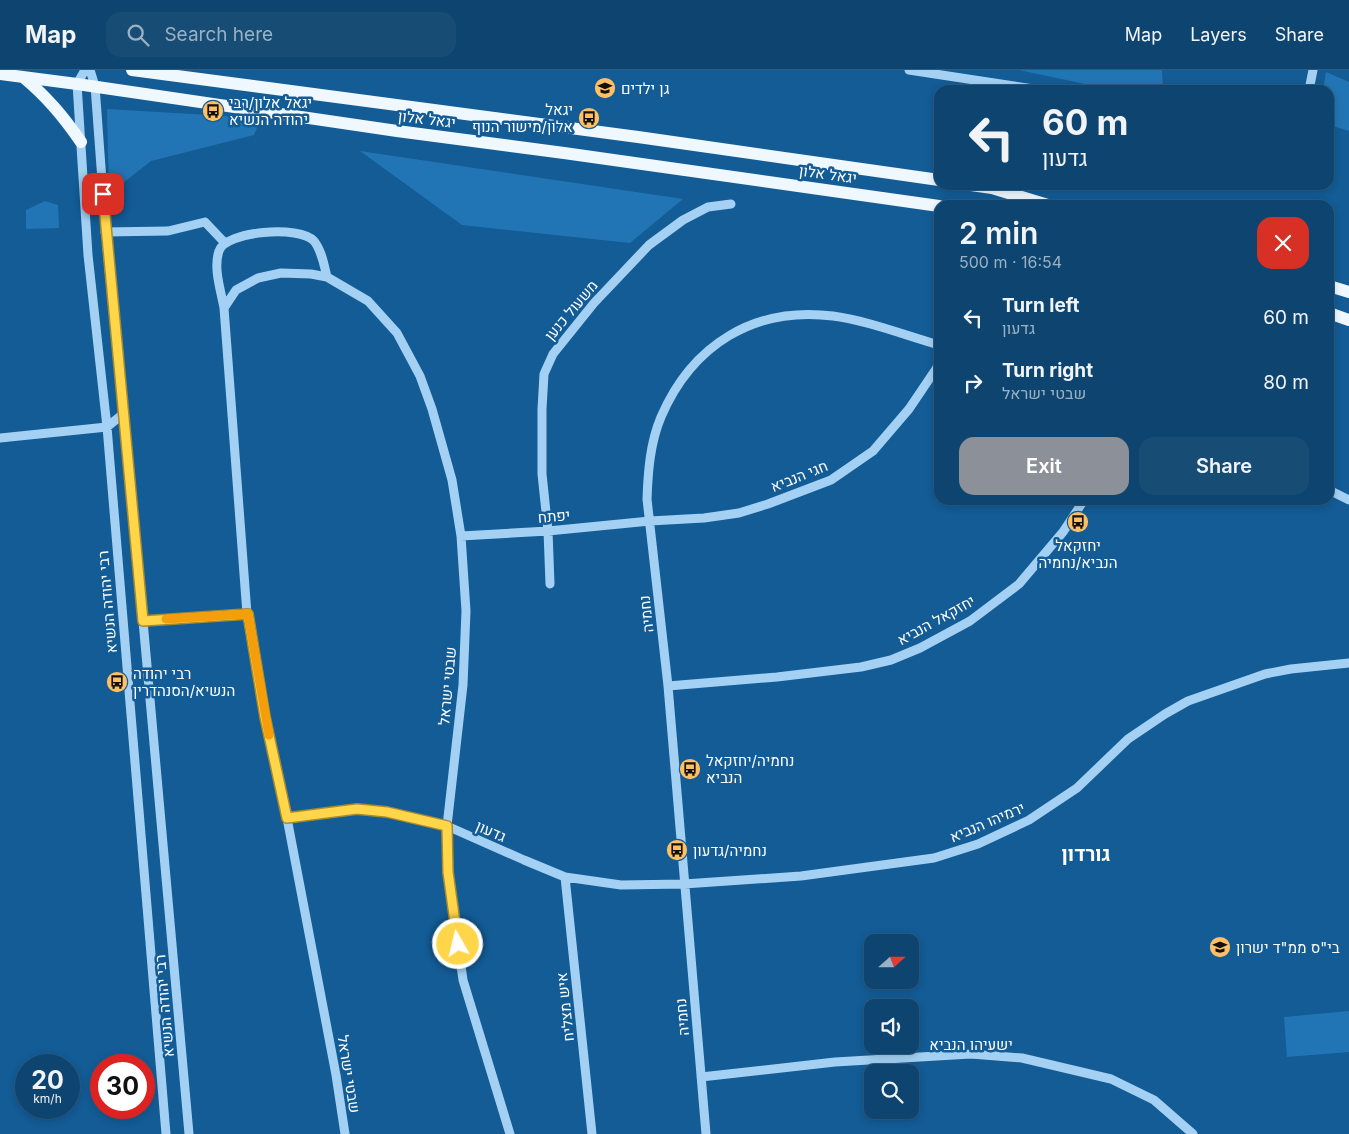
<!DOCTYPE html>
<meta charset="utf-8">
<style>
:root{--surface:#0e4570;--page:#174c75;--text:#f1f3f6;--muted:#9bb1c3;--line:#2e5d83;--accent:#8c9099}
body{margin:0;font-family:Inter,Heebo,sans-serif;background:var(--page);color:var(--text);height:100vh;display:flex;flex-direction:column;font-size:19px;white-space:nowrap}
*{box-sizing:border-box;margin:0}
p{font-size:16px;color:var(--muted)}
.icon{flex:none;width:28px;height:28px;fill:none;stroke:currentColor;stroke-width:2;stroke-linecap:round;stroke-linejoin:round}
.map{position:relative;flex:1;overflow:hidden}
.panel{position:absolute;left:934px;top:130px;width:400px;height:305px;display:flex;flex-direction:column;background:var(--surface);border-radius:15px;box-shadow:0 2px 8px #0003,0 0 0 1px var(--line)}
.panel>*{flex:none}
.hud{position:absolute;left:934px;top:15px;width:400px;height:105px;border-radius:15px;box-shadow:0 2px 8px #0003,0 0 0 1px var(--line);background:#0e4570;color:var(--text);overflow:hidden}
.needle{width:32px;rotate:69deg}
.controls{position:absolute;left:864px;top:864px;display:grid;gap:10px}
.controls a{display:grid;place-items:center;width:55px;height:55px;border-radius:10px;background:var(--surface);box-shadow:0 2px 8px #0003,0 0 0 1px var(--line);font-size:25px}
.speed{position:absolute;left:15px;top:984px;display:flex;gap:10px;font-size:25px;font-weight:700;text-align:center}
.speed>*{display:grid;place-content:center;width:65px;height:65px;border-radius:50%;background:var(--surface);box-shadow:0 2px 8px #0003,0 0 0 1px var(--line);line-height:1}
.speed small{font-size:12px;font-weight:400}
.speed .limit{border:8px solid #d22;background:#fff;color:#111}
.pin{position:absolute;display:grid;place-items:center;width:42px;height:42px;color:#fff;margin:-21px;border-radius:10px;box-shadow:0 2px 8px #0006}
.me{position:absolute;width:55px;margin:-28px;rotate:352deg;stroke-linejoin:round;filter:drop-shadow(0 0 4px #0008)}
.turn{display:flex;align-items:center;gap:18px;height:105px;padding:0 25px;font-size:22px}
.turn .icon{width:65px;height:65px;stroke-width:2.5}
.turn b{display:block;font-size:35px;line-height:42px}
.round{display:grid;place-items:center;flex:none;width:52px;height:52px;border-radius:15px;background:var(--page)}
.overview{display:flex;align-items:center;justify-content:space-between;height:85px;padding:0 25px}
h1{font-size:30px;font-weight:600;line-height:38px}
.action{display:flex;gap:10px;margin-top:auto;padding:10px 25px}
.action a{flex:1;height:58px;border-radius:15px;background:var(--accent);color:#fff;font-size:20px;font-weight:600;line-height:58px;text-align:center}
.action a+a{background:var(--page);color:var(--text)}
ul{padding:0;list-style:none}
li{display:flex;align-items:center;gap:15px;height:65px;padding:0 25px}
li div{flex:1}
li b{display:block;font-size:19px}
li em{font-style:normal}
header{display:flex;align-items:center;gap:30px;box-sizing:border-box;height:70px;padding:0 25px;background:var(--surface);border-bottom:1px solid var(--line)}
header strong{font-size:24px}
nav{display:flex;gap:28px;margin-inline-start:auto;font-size:18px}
.search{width:350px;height:45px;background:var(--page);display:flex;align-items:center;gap:12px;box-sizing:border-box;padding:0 18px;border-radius:15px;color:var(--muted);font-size:19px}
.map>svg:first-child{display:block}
</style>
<header>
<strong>Map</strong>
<div class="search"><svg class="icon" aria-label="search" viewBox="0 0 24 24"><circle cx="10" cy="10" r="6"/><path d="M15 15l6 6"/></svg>Search here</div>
<nav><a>Map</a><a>Layers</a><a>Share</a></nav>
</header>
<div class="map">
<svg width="1349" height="1064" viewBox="0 0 1349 1064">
<rect width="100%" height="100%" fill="#135c96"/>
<path fill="#2275b4" d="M1019,0h143l1,20h-50z
M1326,2l23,10v49l-20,-6v-35h-6z
M107,39l154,9 -7,17 -103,26 -42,33z
M360,81l323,48 -53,44 -168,-18z
M45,131l13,4 1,23 -33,1v-19z
M1349,941v41l-62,5 -3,-40z"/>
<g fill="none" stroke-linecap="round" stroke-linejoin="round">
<path stroke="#a4d1f3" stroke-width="9" d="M85,0l-8,14 11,171 19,172 59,707
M90,0l5,16 12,162 36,373 46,513
M909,0l131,20
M1309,20l4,-20
M105,162l63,-1 37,-9 19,20
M224,238c-3,-17 -11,-40 -5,-57 6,-20 81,-26 95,-10 8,10 10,24 13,36
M0,368l107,-11 16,-13
M1329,420l20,10
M461,466l87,-5 102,-10 54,-3 35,-5 29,-9 63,-24 42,-29 36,-42 27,-40 3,-6
M550,514l-2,-53 -6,-57v-65l2,-35 9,-20 41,-51 55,-58 34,-25 25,-13 23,-3
M143,551l104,-7
M668,616l109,-9 84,-10 30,-7 29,-12 50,-27 49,-37 44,-52 21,-32
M287,748l70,-9 30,3 60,14 77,34 41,17 56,8 63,-1 117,-8 133,-18 44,-14 51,-24 48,-32 51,-49 37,-25 23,-13 77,-27 26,-5 58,-6
M565,807l27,257
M701,1007l134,-15 136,-8 51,4 89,21 43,21 39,34
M345,1064l-9,-59 -49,-257 -22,-101 -18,-103 -23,-306 12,-18 22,-12 23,-5 30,1 16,3 41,24 29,32 23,43 12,33 20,71 9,56 5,75 -3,74 -16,141 1,47 15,107 47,154
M706,1064l-38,-448 -21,-187c1,-27 3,-56 14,-82 31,-72 93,-111 172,-101 36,5 71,19 106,29"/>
<path stroke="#eff7ff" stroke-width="12" d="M132,0l506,67 301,43
M0,4l77,10 320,47 167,22 375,53
M23,7c24,20 40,39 58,65
M971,115l21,3 56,17
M1329,216l20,6
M1329,243l20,7"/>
</g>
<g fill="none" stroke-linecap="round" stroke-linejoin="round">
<g stroke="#a68a30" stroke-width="12">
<path id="route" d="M103,124l40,427 105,-7 17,103 22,101 70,-9 30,3 60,14 1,46 10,72"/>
</g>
<use href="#route" stroke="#ffd54a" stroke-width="9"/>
<path stroke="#f59e0b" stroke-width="9" d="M166,549l82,-5 21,121"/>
</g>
<defs>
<g id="school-disc" transform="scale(1.125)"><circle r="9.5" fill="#ffc065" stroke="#135c96"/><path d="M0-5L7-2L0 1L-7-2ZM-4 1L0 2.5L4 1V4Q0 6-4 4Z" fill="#111"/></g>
<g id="bus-disc" transform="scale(1.125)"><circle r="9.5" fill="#ffc065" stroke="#135c96"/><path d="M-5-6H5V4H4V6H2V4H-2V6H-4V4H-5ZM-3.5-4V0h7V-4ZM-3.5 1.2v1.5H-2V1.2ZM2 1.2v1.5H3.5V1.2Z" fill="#111"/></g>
</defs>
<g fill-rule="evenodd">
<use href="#school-disc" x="605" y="18"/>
<use href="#bus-disc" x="213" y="41"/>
<use href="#bus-disc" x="589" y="48"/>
<use href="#bus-disc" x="1078" y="452"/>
<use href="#bus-disc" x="117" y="612"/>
<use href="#bus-disc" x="690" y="699"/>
<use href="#bus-disc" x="677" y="780"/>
<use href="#school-disc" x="1220" y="877"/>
</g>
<g text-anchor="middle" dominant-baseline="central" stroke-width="5" stroke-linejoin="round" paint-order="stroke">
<g font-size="15" fill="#fff" stroke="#135c96" text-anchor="start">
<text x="621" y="18">גן ילדים</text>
<text x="229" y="32">יגאל אלון/רבי<tspan x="229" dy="17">יהודה הנשיא</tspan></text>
<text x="573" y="39" text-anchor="end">יגאל<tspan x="573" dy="17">אלון/מישור הנוף</tspan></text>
<text x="1078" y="475" text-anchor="middle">יחזקאל<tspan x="1078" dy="17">הנביא/נחמיה</tspan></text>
<text x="133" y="603">רבי יהודה<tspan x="133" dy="17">הנשיא/הסנהדרין</tspan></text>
<text x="706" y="690">נחמיה/יחזקאל<tspan x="706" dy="17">הנביא</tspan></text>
<text x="693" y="780">נחמיה/גדעון</text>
<text x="1236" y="877">בי"ס ממ"ד ישרון</text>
</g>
<g font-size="15" fill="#fff" stroke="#135c96">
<text transform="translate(427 49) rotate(7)">יגאל אלון</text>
<text transform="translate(828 104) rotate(8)">יגאל אלון</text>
<text transform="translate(571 240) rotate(-50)">משעול כנען</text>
<text transform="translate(799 406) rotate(-22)">חגי הנביא</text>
<text transform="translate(554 446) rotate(-5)">יפתח</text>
<text transform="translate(107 532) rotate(-95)">רבי יהודה הנשיא</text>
<text transform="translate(646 544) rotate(-96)">נחמיה</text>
<text transform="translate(936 550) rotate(-29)">יחזקאל הנביא</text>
<text transform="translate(447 616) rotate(-85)">שבטי ישראל</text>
<text transform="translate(987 752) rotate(-23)">ירמיהו הנביא</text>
<text transform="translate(491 761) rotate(24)">גדעון</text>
<text transform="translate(164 936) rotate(-95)">רבי יהודה הנשיא</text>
<text transform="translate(565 937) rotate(-96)">איש מצליח</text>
<text transform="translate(682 947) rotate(-95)">נחמיה</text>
<text x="971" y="974">ישעיהו הנביא</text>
<text transform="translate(349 1004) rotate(81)">שבטי ישראל</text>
</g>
<g font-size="20" font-weight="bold" fill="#fff" stroke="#135c96">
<text x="1086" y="784">גורדון</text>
</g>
</g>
</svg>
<div class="controls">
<a><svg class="needle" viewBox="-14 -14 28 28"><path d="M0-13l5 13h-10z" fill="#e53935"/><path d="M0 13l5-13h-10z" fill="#9bb1c3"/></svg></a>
<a><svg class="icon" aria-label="sound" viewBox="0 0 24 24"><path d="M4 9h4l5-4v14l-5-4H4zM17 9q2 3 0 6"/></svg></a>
<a><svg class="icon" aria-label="search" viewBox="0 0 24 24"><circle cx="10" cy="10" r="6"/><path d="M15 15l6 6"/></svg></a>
</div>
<div class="speed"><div>20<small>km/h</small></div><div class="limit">30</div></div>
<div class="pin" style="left:103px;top:124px;background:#d93025"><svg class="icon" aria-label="arrive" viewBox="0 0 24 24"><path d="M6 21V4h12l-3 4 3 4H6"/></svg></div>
<svg class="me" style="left:458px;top:874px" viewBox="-20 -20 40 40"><circle r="17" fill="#ffd54a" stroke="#fff" stroke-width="3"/><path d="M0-11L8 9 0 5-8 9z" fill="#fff"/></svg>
<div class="hud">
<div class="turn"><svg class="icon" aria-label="left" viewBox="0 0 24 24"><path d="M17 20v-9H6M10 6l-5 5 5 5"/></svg><div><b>60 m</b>גדעון</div></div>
</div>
<section class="panel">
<div class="overview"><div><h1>2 min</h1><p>500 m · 16:54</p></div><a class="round" style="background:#d93025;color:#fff"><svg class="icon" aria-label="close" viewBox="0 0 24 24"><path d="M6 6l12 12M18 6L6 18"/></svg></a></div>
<ul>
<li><svg class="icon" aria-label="left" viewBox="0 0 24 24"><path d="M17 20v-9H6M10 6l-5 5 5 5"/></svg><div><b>Turn left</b><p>גדעון</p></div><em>60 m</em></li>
<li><svg class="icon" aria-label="right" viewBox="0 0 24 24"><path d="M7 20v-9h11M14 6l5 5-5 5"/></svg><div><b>Turn right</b><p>שבטי ישראל</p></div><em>80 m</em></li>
</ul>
<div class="action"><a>Exit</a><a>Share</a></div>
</section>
</div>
